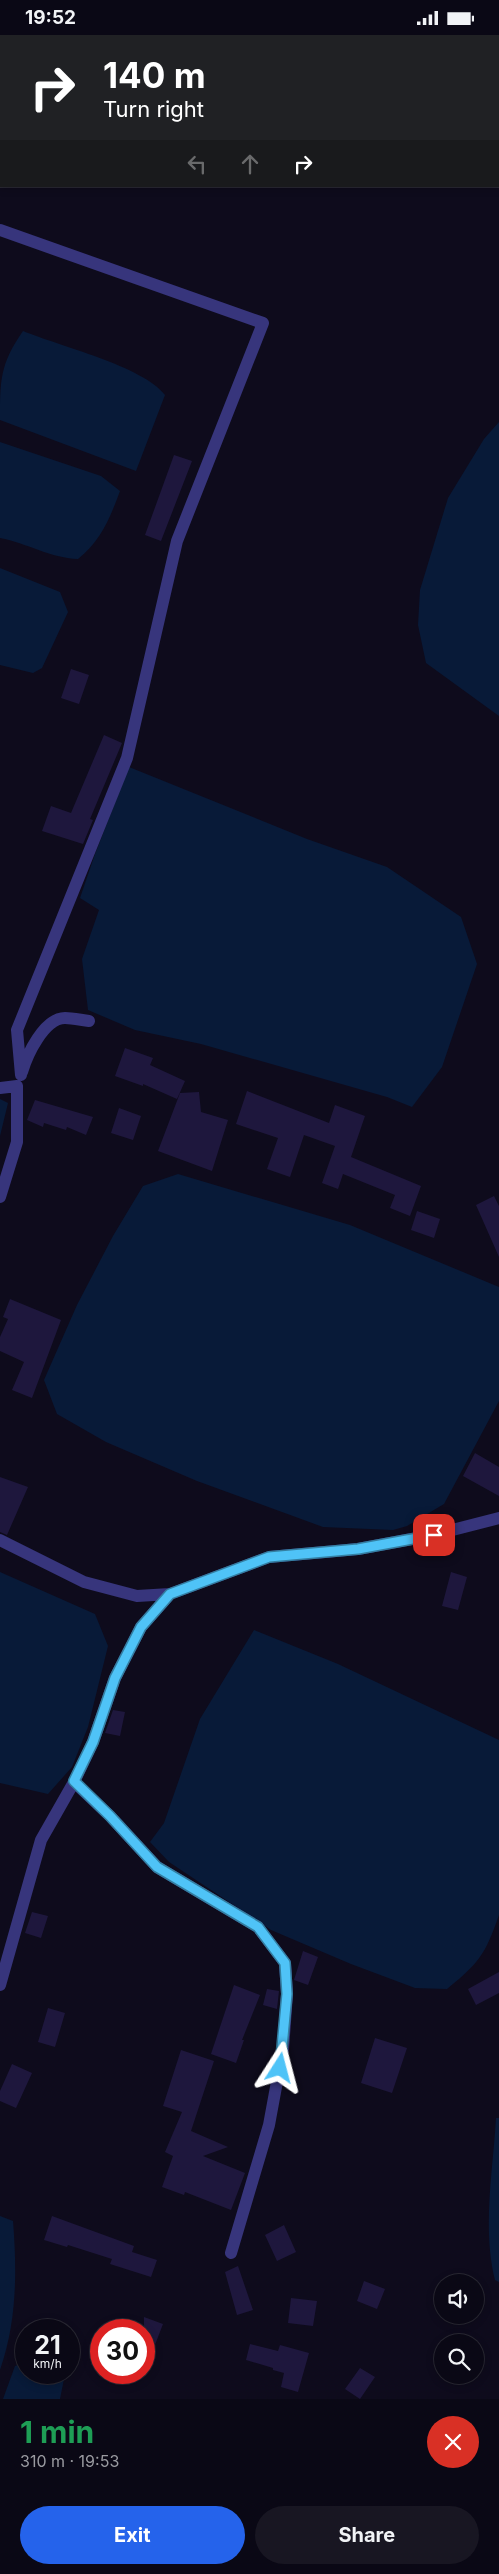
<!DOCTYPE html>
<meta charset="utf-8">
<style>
:root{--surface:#0a0815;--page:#181622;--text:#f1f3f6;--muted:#999aa0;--line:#2a2934;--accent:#2563eb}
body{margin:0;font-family:Inter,sans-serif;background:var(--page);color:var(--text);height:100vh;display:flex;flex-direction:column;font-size:19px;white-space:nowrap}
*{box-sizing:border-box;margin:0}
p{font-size:16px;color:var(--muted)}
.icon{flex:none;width:28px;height:28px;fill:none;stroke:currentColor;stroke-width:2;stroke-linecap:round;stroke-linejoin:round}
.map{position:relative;height:2364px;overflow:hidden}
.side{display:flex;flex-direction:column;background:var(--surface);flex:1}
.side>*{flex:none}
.top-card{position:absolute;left:0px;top:0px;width:500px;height:152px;box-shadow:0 2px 8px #0003,0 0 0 1px var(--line);background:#202124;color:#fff;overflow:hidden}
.controls{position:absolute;left:434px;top:2239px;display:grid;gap:10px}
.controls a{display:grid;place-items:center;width:50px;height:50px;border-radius:50%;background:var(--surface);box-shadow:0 2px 8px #0003,0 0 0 1px var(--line);font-size:25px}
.speed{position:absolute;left:15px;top:2284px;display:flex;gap:10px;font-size:25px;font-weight:700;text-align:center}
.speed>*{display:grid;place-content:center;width:65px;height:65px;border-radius:50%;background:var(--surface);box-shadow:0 2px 8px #0003,0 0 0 1px var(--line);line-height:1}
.speed small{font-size:12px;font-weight:400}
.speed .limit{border:8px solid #d22;background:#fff;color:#111}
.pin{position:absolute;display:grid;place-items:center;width:42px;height:42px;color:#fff;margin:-21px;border-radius:10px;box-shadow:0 2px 8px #0006}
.me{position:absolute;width:55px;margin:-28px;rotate:9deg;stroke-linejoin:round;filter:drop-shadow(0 0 4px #0008)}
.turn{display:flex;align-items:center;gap:18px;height:105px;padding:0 20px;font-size:22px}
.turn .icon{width:65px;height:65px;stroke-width:2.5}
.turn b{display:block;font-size:35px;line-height:42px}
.lanes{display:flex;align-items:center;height:48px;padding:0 20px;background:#0003;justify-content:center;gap:25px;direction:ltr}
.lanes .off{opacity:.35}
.round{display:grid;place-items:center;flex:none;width:52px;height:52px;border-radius:26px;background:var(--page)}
.overview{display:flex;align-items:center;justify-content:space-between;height:85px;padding:0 20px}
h1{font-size:30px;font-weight:700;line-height:38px;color:#1e9e55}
.action{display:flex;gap:10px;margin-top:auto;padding:10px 20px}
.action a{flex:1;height:58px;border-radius:30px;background:var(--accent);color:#fff;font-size:20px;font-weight:700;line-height:58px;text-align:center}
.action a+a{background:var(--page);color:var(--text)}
.status{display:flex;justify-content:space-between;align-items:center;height:35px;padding:0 25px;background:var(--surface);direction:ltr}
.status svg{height:14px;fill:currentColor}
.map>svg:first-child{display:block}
</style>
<div class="status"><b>19:52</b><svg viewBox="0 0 49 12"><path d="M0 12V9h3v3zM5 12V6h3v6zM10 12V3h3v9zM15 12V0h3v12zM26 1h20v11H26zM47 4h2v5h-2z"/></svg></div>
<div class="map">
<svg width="499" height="2364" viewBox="0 0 499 2364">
<rect width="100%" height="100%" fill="#0e0b1c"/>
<path fill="#081a38" d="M23,296c36,15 120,35 142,64l-29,76 -136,-51c0,-40 0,-56 23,-89z
M499,387v294l-73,-53 -8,-38 2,-35 28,-92 36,-59z
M0,407l101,34 19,15c-10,27 -19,50 -42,68 -28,-1 -51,-16 -78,-21z
M0,533l60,24 8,20 -26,56 -9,5 -33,-8z
M129,732l178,72 80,28 74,50 16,47 -35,103 -30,40 -25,-10 -186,-53 -66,-14 -47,-20 -6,-51 17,-49 -19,-12 15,-44z
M0,1064l8,4 -8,33z
M178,1139l172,51 149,62v114l-55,103 -37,22 -14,4 -70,-3 -126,-46 -91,-39 -49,-28 -13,-34 33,-75 36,-69 30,-50z
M0,1537l95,42 13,32 -20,81 -16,40 -24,27 -48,-11z
M254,1595l84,34 161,76v175c-14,40 -20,48 -52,74l-32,-1 -64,-24 -80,-34 -102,-68 -19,-20 14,-19 36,-104z
M496,2083h3v164l-4,-2c-13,-52 -2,-109 1,-162z
M0,2181l13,5c4,51 4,100 -13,149z
M20,2329l6,2v7h20l18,6 -4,20h-57l12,-33z"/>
<path fill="#1e173d" d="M174,420l18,6 -31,80 -16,-6z
M71,634l18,6 -10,29 -18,-6z
M104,700l18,8 -32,76 3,1 -10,24 -41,-13 9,-25 20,7z
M125,1013l28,10 -3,7 35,16 -8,18 -34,-15v2l-28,-10z
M247,1056l82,32 6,-18 30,11 -14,41 70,29 -11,30 -20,-8 5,-13 -52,-21 -5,15 -16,-6 13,-37 -31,-11 -14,42 -23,-8 11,-31 -42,-14z
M199,1057l2,20 27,8 -16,51 -54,-20 22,-58z
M35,1065l58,17 -7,18 -19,-8 -1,3 -22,-7 -1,4 -16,-7z
M119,1073l22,8 -8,24 -22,-7z
M494,1161l5,10v51l-23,-52z
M417,1176l23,8 -6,19 -23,-8z
M10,1264l51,21 -29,78 -20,-8 12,-28 -24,-11v-14l8,-18 -5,-2z
M475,1418l24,14v29l-36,-20z
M0,1442l28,10 -21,48 -7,-3z
M451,1537l16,5 -9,33 -16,-4z
M113,1675l12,2 -5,24 -15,-3z
M32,1877l16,4 -7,22 -16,-5z
M303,1916l15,6 -10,28 -14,-5z
M499,1937v21l-23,12 -8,-16z
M234,1950l26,10 -18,45h2l-8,23 -25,-9z
M267,1954l12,2 -2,18 -14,-4z
M48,1973l17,5 -10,34 -17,-5z
M375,2003l32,10 -15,45 -31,-10z
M181,2015l33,11 -23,70 37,16 -25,9 42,17 -14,37 -46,-18 -1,3 -22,-8 11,-31 -8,-4 17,-40 -19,-6z
M12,2029l20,9 -16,35 -16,-7v-10z
M52,2181l82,30 -2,6 25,8 -6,17 -41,-13 2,-5 -44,-14 -1,2 -23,-7z
M284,2190l12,27 -19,9 -12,-26z
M238,2231l15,44 -16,5 -12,-43z
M364,2246l21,8 -8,20 -20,-8z
M291,2263l26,3 -4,25 -25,-3z
M144,2282l19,7 -18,47h-1z
M250,2309l28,7 2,-6 29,8 -11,39 -17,-5 3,-14 -11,-3v-2l-27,-8z
M360,2333l15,9 -15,22 -15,-10z"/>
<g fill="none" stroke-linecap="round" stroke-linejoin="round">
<path stroke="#2baea5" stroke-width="3" stroke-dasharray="2.5 4" stroke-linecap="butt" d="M0,27h1"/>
<path stroke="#37357c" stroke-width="12" d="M0,195l263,93 -86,218 -50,217 -110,272 4,45
M22,1037c5,-17 22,-54 43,-54 7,0 16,2 24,3
M0,1053l17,-2v56l-17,55
M0,1505l84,42 53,14 33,-2
M0,1950l41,-145 33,-58
M231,2218l38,-128 14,-76 4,-55 -2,-31 -27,-36 -101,-60 -47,-51 -36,-34 19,-40 22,-64 26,-51 29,-33 99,-37 89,-8 75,-14 66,-17"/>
<g stroke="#00daf1" stroke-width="5.5">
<path id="rail" d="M0,10h1"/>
</g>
<use href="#rail" stroke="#0e0b1c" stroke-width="4" stroke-dasharray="11" stroke-linecap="butt"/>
</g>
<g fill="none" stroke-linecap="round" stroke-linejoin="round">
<g stroke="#337fa1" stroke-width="12">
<path id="route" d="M280,2033l7,-74 -2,-31 -27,-36 -101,-60 -47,-51 -36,-35 19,-39 22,-64 26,-51 29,-33 99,-37 89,-8 76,-14"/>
</g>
<use href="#route" stroke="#4fc3f7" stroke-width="9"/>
</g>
</svg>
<div class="controls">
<a><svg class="icon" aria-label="sound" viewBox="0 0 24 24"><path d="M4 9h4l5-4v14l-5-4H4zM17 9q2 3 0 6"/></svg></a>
<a><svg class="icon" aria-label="search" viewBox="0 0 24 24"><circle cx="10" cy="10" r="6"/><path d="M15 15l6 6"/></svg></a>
</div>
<div class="speed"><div>21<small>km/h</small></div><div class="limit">30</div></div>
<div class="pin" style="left:434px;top:1500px;background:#d93025"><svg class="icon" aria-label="arrive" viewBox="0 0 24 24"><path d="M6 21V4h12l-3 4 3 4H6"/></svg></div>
<svg class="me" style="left:280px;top:2033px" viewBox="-20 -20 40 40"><path d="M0-17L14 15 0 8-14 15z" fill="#4fc3f7" stroke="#fff" stroke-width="4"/></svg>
<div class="top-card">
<div class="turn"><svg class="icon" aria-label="right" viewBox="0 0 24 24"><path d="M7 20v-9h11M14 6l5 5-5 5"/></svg><div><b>140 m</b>Turn right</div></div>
<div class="lanes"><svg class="icon off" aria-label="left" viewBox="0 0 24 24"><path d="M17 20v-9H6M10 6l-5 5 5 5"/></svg><svg class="icon off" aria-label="ahead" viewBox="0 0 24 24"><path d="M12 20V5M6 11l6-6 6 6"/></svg><svg class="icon" aria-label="right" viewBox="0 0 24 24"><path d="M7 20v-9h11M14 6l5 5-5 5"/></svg></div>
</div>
</div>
<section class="side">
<div class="overview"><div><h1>1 min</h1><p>310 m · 19:53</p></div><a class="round" style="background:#d93025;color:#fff"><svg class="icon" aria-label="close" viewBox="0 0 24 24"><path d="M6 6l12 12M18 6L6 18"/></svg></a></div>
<div class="action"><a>Exit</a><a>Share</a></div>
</section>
